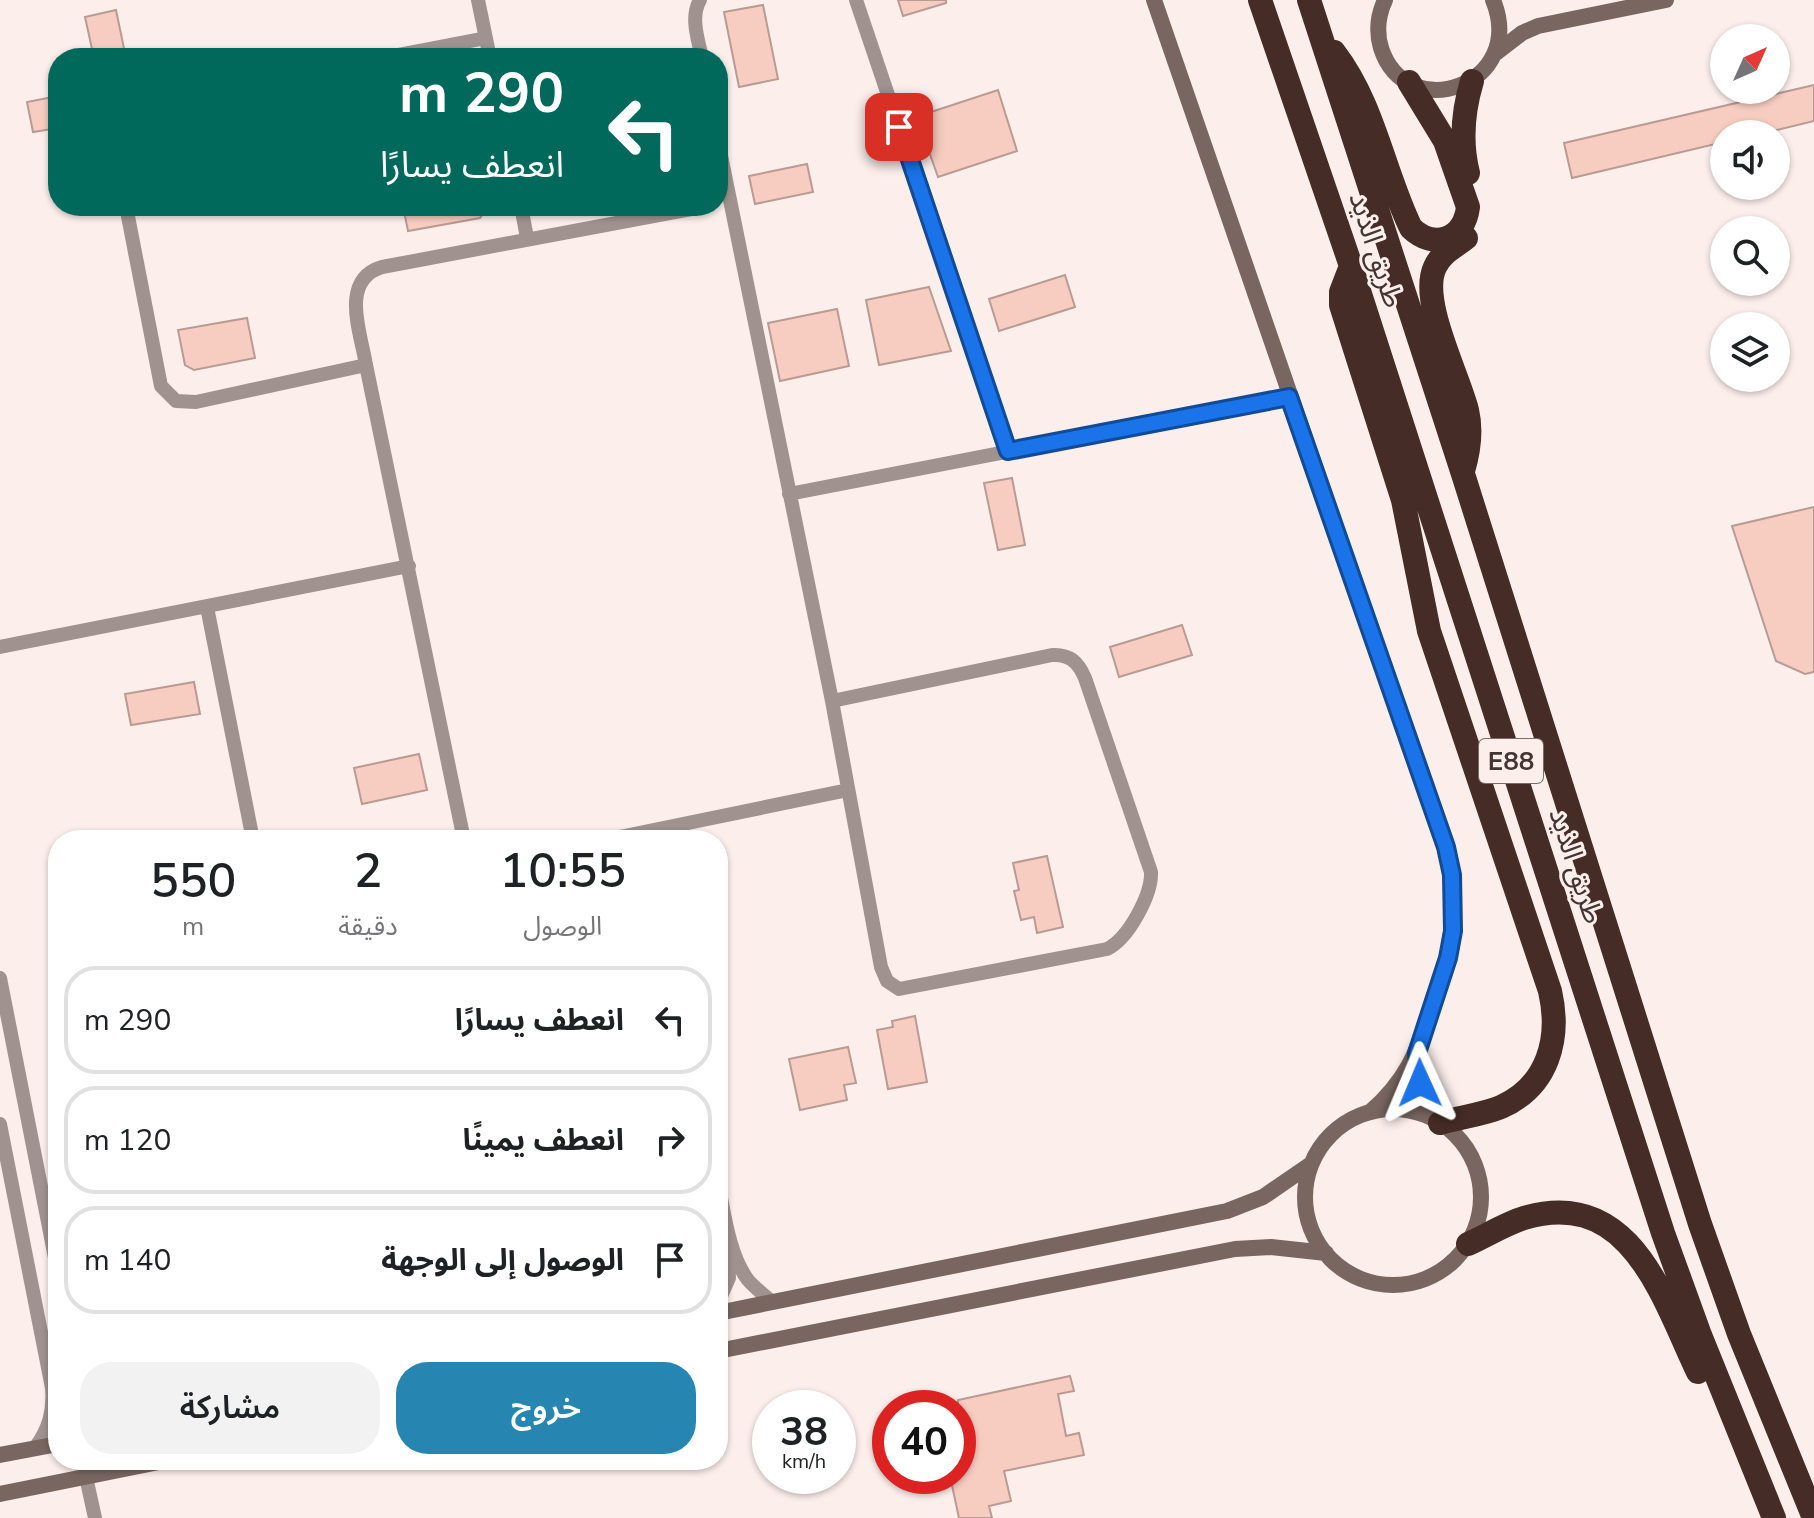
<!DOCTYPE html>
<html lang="ar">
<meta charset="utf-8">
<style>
:root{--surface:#fff;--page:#f2f2f2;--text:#202124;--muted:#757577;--line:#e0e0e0;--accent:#2785b1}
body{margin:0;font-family:"Nunito Sans","Noto Sans Arabic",sans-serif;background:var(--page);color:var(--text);direction:rtl;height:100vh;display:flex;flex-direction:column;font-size:30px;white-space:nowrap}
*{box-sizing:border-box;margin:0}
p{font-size:26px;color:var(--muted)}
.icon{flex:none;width:44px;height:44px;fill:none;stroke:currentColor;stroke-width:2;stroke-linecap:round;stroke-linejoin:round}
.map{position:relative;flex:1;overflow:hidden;direction:ltr}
.details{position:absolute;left:48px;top:830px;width:680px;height:640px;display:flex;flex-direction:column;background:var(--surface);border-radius:32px;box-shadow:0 2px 6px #0004;direction:rtl}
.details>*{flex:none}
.hud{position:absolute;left:48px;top:48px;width:680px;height:168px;border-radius:32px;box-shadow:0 2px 6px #0004;direction:rtl;background:#00695c;color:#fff;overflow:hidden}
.needle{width:52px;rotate:45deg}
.fabs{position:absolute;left:1710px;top:24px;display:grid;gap:16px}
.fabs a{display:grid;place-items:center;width:80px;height:80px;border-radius:50%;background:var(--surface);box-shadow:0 2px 6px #0004;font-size:40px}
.speed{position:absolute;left:752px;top:1390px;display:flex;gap:16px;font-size:40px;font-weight:700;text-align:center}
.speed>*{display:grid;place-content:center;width:104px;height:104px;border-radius:50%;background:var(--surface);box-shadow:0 2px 6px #0004;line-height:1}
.speed small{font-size:20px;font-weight:400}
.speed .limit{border:12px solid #d22;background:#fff;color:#111}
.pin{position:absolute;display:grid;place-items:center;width:68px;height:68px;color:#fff;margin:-34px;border-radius:16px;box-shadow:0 4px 12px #0006}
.me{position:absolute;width:88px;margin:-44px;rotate:359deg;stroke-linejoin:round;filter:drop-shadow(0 0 6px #0008)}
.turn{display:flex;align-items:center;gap:28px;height:168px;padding:0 32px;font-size:36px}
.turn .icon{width:104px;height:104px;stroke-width:2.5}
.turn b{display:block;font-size:56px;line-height:68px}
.eta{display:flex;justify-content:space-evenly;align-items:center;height:136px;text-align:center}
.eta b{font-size:48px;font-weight:600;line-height:56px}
.action{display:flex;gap:16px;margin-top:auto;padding:16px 32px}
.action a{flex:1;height:92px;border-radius:32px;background:var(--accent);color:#fff;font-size:32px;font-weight:600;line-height:92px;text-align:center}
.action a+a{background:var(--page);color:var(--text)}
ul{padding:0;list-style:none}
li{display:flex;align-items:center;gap:24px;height:108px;margin:0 16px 12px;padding:0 16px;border:4px solid var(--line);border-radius:32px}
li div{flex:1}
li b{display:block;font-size:30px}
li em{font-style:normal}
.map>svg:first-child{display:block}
</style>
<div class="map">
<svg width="1814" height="1518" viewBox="0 0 1814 1518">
<rect width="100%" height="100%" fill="#fbeeeb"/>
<path fill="#f8cdc1" stroke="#b99b93" stroke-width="2" d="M898,0h48v3l-43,13z
M763,5l15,74 -39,8 -15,-75z
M116,10l10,48h-32l-9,-41z
M1814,85v36l-54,13h-36v8l-152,36 -8,-35z
M998,90l19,61 -79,26 -11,-31 4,-1 -9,-30z
M58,96v32l-25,4 -6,-30z
M807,164l6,28 -58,12 -6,-28z
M403,206h85l-8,12 -72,13z
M1065,275l10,32 -76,24 -10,-32z
M929,287l22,64 -72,14 -13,-65z
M837,309l12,57 -69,15 -12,-58z
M247,318l8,40 -61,12 -9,-5 -7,-35z
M1012,478l13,67 -27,5 -14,-67z
M1814,507v165l-9,2 -29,-13 -44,-135z
M1182,625l10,30 -73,22 -9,-30z
M194,682l6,32 -69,11 -6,-31z
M419,754l8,36 -65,14 -8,-36z
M1047,856l16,71 -26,6 -3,-16 -13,3 -7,-29 5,-1 -6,-27z
M915,1016l12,66 -39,7 -11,-59 16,-3 -1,-6z
M848,1047l8,36 -12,2 3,15 -47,10 -11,-51z
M1070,1376l4,15 -16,3 8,42 13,-3 5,22 -80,16 7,30 -22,5 3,12h-33l-9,-42h8v-76z"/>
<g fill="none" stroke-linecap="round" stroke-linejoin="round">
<path stroke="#a0938f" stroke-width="14" d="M478,0l12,58
M700,0c-10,17 -2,39 2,58
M856,0l152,451
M382,58l104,-20
M718,141l114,560
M126,206l35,180 15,15 20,1 170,-37
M521,206l6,32
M789,494l500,-97
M207,607l46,233
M0,647l409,-81
M1052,655c18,-1 26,7 33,23l66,194c1,23 -23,67 -44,77l-208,40 -12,-8 -6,-14 -49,-266z
M464,840l-98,-475c-5,-32 -27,-85 16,-98l325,-61
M605,840l243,-50
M0,978l58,295
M0,1124l52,264c2,23 -3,41 -17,60
M718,1182c6,30 11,73 30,98 7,8 16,15 24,22
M718,1303l11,-25 -1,-29
M86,1477l9,41"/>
<path stroke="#796661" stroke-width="16" d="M1154,0l292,847c13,61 6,104 -14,162 -15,43 -26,72 -62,103
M1385,0c-7,15 -9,31 -4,48 25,78 147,38 112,-48
M1496,53l26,-20 16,-7 128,-26
M1417,1053l3,30 15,37
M1305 1197a88 88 0 1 1 176 0a88 88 0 1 1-176 0Z
M718,1313l509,-102 36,-14 48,-33
M718,1351l517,-102 36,-2 55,6
M0,1455l58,-11
M0,1494l169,-34"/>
<path stroke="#452c26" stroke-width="24" d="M1260,0l91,266 312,967 37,102 74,183
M1309,0l154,474 237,750 39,110 75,184
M1334,52c40,52 49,118 77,176 23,22 53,12 57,-21l-23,-66 -36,-59
M1468,173c-8,-32 -5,-62 4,-92
M1351,266l-10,26v13l62,195 26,131 121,360c11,48 -2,95 -49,116 -19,8 -42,10 -61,16
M1463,471c6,-20 9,-40 4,-61 -9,-36 -48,-110 -32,-143 6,-14 20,-20 31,-29
M1468,1244c18,-8 37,-20 56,-26 107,-32 139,81 174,154"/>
</g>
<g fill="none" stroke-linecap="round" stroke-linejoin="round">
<g stroke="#114b97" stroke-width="20">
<path id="route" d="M899,127l109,324 281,-54 157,450 6,28 1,56 -5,27 -31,95 3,30"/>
</g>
<use href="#route" stroke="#1a73e8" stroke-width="14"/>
</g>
<g text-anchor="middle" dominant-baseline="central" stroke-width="6" stroke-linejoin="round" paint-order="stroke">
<rect fill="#fbeeeb" stroke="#7a6c6a" stroke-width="2" x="1479" y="739" width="64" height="44" rx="6"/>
<g font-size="26" font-weight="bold" fill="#423532">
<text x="1511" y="761">E88</text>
</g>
<g font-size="28" fill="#423532" stroke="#fbeeeb">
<text transform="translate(1376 250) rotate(72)">طريق الذيد</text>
<text transform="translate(1576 866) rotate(72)">طريق الذيد</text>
</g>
</g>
</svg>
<div class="fabs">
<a><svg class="needle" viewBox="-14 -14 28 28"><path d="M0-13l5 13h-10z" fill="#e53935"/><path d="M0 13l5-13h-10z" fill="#757577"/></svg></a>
<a><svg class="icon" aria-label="sound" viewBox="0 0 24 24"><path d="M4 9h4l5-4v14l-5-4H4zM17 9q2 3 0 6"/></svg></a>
<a><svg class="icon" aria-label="search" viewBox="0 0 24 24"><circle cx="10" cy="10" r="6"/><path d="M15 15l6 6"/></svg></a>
<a><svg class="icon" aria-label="layers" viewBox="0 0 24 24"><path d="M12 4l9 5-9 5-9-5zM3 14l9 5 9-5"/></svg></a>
</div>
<div class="speed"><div>38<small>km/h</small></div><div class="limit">40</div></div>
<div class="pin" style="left:899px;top:127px;background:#d93025"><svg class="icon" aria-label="arrive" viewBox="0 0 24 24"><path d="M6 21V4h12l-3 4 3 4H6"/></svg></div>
<svg class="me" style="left:1420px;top:1083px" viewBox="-20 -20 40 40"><path d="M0-17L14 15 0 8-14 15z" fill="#1a73e8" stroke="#fff" stroke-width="4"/></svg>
<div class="hud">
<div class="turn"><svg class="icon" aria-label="left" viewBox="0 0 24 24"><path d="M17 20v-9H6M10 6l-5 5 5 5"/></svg><div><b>290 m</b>انعطف يسارًا</div></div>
</div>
<section class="details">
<div class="eta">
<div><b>10:55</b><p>الوصول</p></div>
<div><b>2</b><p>دقيقة</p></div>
<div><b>550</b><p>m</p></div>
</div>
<ul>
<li><svg class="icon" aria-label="left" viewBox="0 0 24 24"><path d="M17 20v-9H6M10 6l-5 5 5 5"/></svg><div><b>انعطف يسارًا</b></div><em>290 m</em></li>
<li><svg class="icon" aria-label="right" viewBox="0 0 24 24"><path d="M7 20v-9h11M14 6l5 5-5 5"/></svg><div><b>انعطف يمينًا</b></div><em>120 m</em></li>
<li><svg class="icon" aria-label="arrive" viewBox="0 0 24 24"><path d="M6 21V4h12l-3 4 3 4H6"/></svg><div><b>الوصول إلى الوجهة</b></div><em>140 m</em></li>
</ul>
<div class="action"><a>خروج</a><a>مشاركة</a></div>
</section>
</div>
